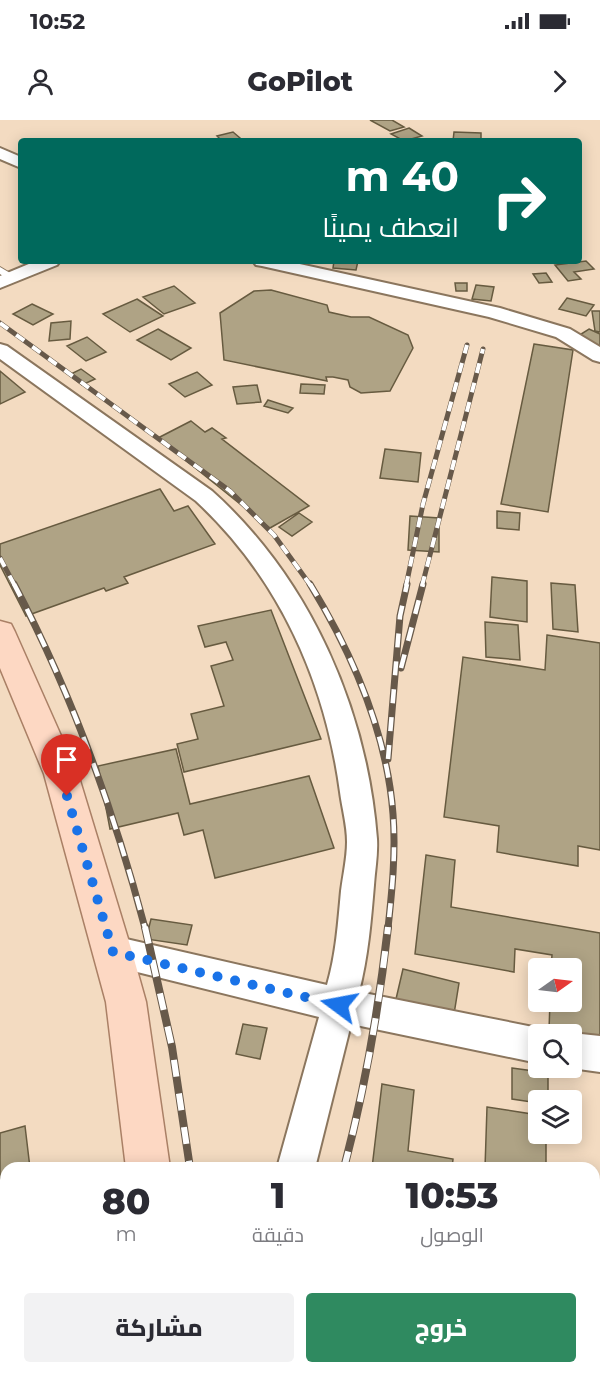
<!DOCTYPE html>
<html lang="ar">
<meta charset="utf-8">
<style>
:root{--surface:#fff;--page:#f2f2f3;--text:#2b2b33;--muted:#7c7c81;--accent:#2f8a60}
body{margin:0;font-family:Montserrat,Cairo,sans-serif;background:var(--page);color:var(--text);direction:rtl;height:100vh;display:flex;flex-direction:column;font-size:22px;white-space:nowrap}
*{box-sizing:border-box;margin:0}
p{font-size:20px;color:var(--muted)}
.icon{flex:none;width:33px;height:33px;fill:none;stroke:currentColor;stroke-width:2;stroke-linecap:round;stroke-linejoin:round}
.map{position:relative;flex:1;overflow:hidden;direction:ltr}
.details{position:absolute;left:0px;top:1042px;width:600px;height:212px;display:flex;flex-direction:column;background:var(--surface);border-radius:18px 18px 0 0;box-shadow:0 3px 15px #0003;direction:rtl}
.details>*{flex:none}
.banner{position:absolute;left:18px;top:18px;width:564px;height:126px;border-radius:6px;box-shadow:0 3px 15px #0003;direction:rtl;background:#00695c;color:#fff;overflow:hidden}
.needle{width:39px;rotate:76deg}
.fabs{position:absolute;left:528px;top:838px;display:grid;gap:12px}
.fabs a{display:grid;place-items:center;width:54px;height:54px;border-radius:6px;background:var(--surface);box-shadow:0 3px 15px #0003;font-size:30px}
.pin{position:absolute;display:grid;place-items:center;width:51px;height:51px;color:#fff;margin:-62px -26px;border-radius:50% 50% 50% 0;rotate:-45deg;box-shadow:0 0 6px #0007}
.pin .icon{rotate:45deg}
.me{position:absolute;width:66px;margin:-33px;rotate:283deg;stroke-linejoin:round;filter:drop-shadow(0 0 4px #0008)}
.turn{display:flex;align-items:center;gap:21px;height:126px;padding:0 24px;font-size:27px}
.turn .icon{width:78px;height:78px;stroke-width:2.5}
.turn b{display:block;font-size:42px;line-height:51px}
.eta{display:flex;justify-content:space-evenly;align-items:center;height:102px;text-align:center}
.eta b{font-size:36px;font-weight:800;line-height:42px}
.button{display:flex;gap:12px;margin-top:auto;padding:12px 24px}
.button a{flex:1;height:69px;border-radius:6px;background:var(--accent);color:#fff;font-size:24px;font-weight:800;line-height:69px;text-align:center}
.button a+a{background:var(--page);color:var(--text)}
.status{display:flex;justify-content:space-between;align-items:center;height:42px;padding:0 30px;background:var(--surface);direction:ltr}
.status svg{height:16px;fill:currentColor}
header{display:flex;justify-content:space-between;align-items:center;height:78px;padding:0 24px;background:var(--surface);font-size:27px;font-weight:800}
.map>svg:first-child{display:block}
</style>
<div class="status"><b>10:52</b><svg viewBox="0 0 49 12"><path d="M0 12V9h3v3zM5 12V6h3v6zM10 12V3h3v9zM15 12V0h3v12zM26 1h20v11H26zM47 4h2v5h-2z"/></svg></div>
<header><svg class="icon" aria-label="forward" viewBox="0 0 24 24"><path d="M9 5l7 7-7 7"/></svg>GoPilot<svg class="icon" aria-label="person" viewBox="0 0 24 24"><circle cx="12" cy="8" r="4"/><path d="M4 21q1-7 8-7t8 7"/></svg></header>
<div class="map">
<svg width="600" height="1253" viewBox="0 0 600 1253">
<rect width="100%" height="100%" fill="#f3dbc1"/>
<path fill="#afa385" stroke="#675b40" stroke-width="1.5" d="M370,0h22l12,7 -14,4z
M409,8l13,8 -18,5 -13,-7z
M233,12l7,6 -18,3 -5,-5z
M454,12l27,1v8h-28z
M334,141h24l-2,9 -23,-2z
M586,141l8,8 -20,3 7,7 -13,2 -13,-16z
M546,153l6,9 -13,1 -6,-9z
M455,163h12v8h-11z
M476,165l18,2 -3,14 -19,-2z
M174,166l21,17 -31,11 -21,-17z
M271,170l56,15 2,7 22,5h18l39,18 5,13 -23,43 -29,2 -11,-6 -2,-7 -15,-3h-7l1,4 -103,-21 -4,-47 34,-22z
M567,178l27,7 -8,11 -27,-7z
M137,179l26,17 -33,16 -27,-18z
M32,184l21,10 -20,11 -20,-11z
M592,191h8v21l-5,-1z
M71,201l-1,18 -21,2 2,-18z
M158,209l33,19 -20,12 -34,-20z
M589,209l11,5v13l-22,-11z
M87,217l19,15 -20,9 -19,-15z
M534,224l39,6 -25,162 -47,-8z
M81,249l14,10 -13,6 -13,-10z
M0,251l25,21 -25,12z
M197,252l15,13 -27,12 -16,-13z
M301,264l24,1 -1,9 -24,-1z
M257,265l4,17 -24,2 -4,-17z
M268,280l25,8 -5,5 -24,-7z
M191,301l14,11 7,-4 14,10 -4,1 87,67 -39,22 -112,-90z
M385,329l36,4 -3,29 -38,-4z
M160,369l14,22 14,-5 27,38 -91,33 4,6 -22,8 -2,-3 -78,28 -26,-51v-21z
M497,391l23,2 -1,17 -22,-2z
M299,393l13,9 -20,14 -13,-9z
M410,396l29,2v34l-31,-2z
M492,457l35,4v41l-37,-5z
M551,463l24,2 3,47 -25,-3z
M271,490l50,129 -137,33 -7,-28 21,-5 -7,-25 33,-8 -13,-40 22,-6 -7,-18 -21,5 -7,-21z
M485,502l33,3 2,35 -34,-3z
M547,515l53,8v207l-22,-4v20l-81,-14 2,-26 -55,-9 19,-160 82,13z
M176,629l14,55 119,-28 25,72 -119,30 -12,-48 -19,5 -6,-22 -68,16 -12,-63z
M426,735l29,5 -4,47 149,26v106l-51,-9 1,-28h22v-33h-21l1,-14 -37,-6 -1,23 -99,-18z
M151,799l41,6 -5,20 -41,-6z
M403,849l56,14 -5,31 -58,-15z
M243,904l24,4 -7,31 -24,-5z
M512,948l36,5v28h-10v2l-26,-4z
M382,964l32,6 -6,61 45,8 -1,9h-80z
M487,987l51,8v19h8v34h-61z
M25,1006l5,42h-24v52l-6,1v-88z
M6,1185v63h3l-4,1 -5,-62z"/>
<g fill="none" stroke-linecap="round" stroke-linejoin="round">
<g stroke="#8b765e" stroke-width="2">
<path id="service" d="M0,147l15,9v4h-6l-9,-6z"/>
</g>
<g stroke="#8b765e" stroke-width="4">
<path id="minor" d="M0,28l21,9v11l-21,-9z
M36,141h24l-3,4 -57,23v-12z
M253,141h33l214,47 70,21 30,18v15l-7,-2 -37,-23 -67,-20 -227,-51 -6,-1z
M0,224l7,2 205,145c98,88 155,218 165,348 1,15 -2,31 -3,46 -3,36 -6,72 -15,107l179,36 13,7h-13v28l-187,-39 -36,144h-38l42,-151 -218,-54 -5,-11 5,-11 12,-5 214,49c9,-31 11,-62 14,-94 2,-16 6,-33 6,-49 0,-17 -5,-34 -7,-50 -15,-111 -61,-214 -144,-291l-196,-142z
M572,913l28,3v36l-29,-4 1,-33h-4z
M222,1248h42l-2,5h-42z"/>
</g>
<g stroke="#aa8066" stroke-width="3">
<path id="primary" d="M0,501l11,3 4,8 63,142 54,178 14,50 24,166h-44l-20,-166 -62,-228 -44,-106z
M143,1248h48v5h-48z"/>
</g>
<use href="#service" fill="#fff" fill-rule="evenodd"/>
<use href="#minor" fill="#fff" fill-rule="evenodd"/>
<use href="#primary" fill="#fdd8c3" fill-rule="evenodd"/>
<g stroke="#67594a" stroke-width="5">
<path id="rail-far2" d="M0,203l230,168 44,44 37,51
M0,438l15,28
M406,466l17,-82 44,-159
M422,466l61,-237"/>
</g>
<g stroke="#67594a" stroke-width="7">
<path id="rail-far1" d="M14,464c57,108 100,227 131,344
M310,464c42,69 77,149 83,230 3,38 -1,77 -5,114
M401,548l22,-84
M388,639l12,-143 7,-32"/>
</g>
<g stroke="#67594a" stroke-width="8">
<path id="rail" d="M145,807l27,120 18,121
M344,1048c21,-80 35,-160 44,-241
M217,1248l1,5
M299,1248v5"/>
</g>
<use href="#rail-far2" stroke="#fff" stroke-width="4" stroke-dasharray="10" stroke-linecap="butt"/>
<use href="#rail-far1" stroke="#fff" stroke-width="4.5" stroke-dasharray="14" stroke-linecap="butt"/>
<use href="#rail" stroke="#fff" stroke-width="6" stroke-dasharray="17" stroke-linecap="butt"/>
</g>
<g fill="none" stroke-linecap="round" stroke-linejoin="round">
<path stroke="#1a73e8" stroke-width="10" stroke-dasharray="0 18" d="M67,676l46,156 226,53"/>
</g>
</svg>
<div class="fabs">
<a><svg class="needle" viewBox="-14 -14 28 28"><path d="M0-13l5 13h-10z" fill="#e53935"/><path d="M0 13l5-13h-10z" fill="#7c7c81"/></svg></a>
<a><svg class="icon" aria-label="search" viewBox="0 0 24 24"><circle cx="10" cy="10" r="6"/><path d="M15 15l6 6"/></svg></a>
<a><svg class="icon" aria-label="layers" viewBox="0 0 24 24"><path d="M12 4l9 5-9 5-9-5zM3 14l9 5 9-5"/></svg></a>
</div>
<div class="pin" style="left:67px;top:676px;background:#d93025"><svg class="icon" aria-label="arrive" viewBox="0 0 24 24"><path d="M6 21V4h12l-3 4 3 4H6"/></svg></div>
<svg class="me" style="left:339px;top:885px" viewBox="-20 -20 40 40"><path d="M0-17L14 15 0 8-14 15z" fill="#1a73e8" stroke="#fff" stroke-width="4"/></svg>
<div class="banner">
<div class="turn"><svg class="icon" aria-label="right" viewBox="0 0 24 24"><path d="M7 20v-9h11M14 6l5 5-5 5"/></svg><div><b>40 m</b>انعطف يمينًا</div></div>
</div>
<section class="details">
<div class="eta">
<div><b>10:53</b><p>الوصول</p></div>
<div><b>1</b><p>دقيقة</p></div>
<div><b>80</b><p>m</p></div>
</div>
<div class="button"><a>خروج</a><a>مشاركة</a></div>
</section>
</div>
